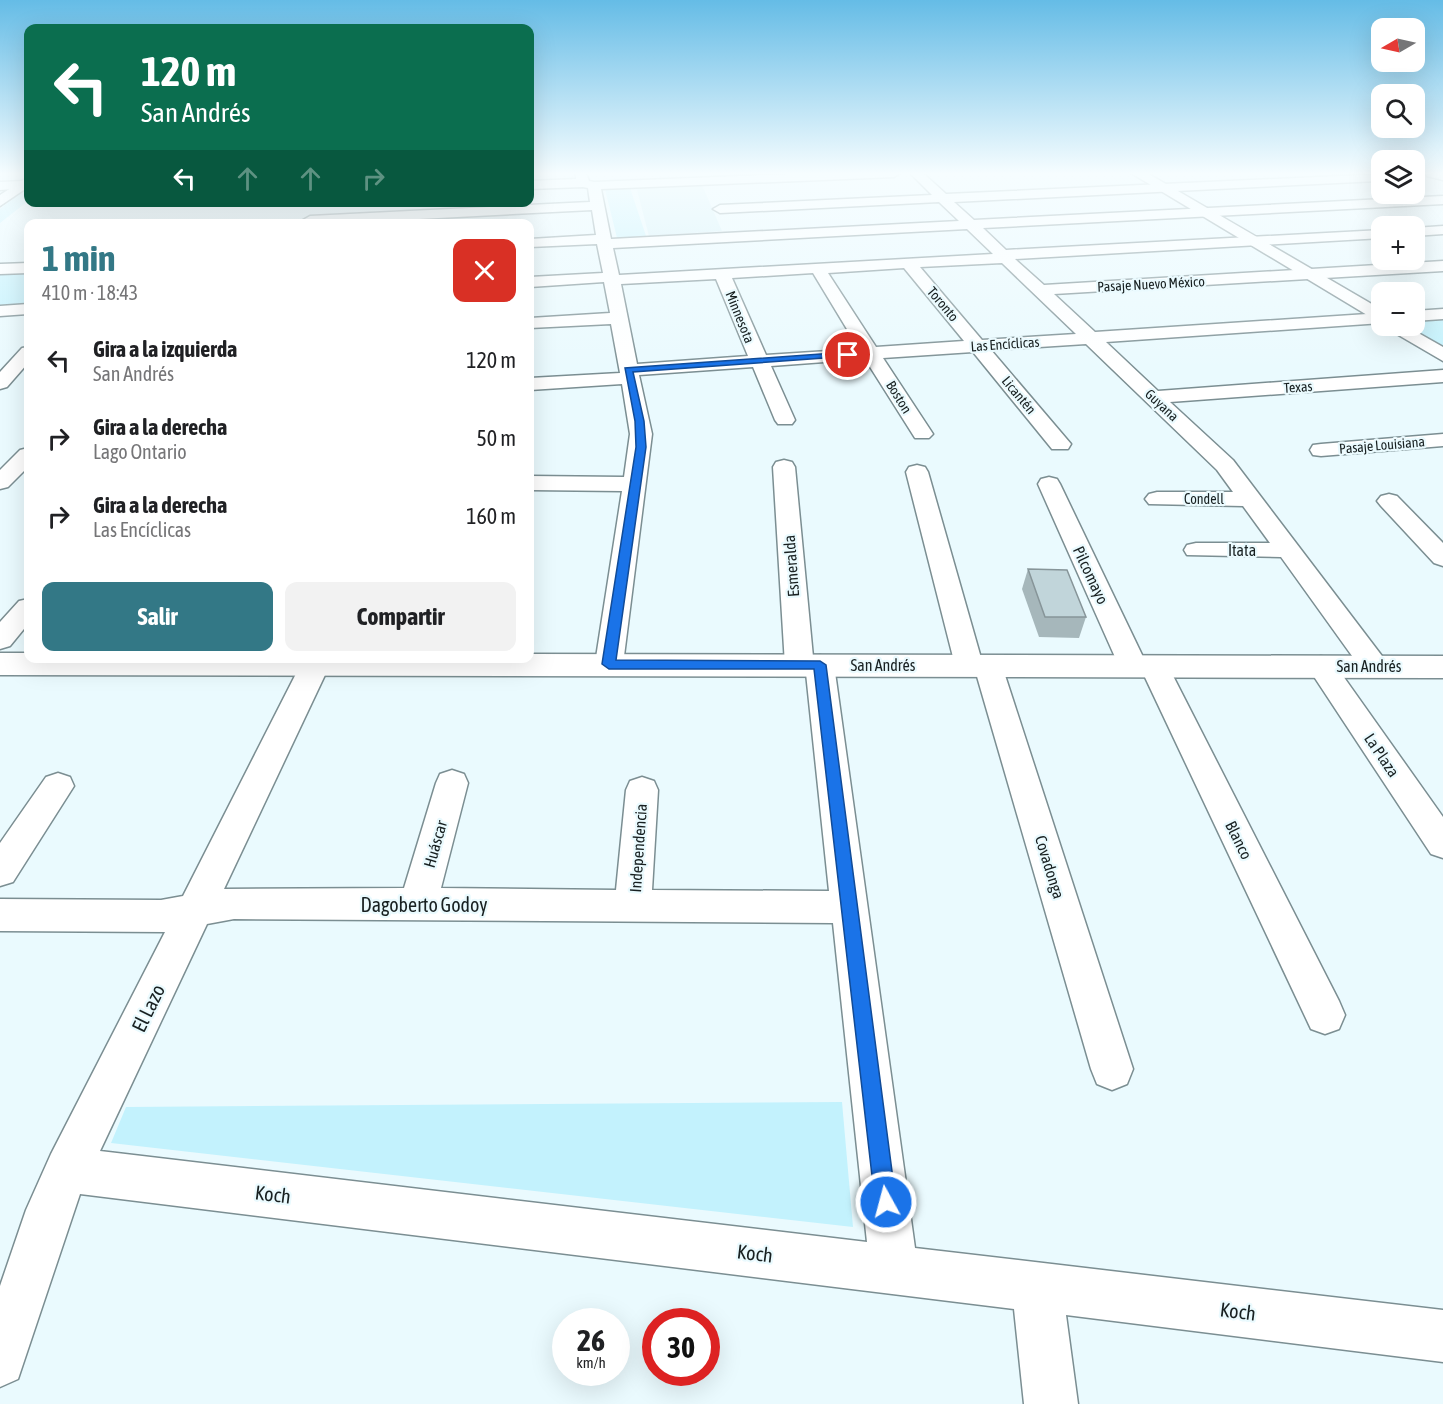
<!DOCTYPE html>
<html lang="es">
<meta charset="utf-8">
<style>
:root{--surface:#fff;--page:#f2f2f2;--text:#202124;--muted:#757577;--accent:#337886}
body{margin:0;font-family:"Asap Condensed",sans-serif;background:var(--page);color:var(--text);height:100vh;display:flex;flex-direction:column;font-size:22px;white-space:nowrap}
*{box-sizing:border-box;margin:0}
p{font-size:20px;color:var(--muted)}
.icon{flex:none;width:33px;height:33px;fill:none;stroke:currentColor;stroke-width:2;stroke-linecap:round;stroke-linejoin:round}
.map{position:relative;flex:1;overflow:hidden}
.drawer{position:absolute;left:24px;top:219px;width:510px;height:444px;display:flex;flex-direction:column;background:var(--surface);border-radius:12px;box-shadow:0 6px 24px #0002}
.drawer>*{flex:none}
.guide{position:absolute;left:24px;top:24px;width:510px;height:183px;border-radius:12px;box-shadow:0 6px 24px #0002;background:#0b6e4f;color:#fff;overflow:hidden}
.needle{width:39px;rotate:261deg}
.tools{position:absolute;left:1371px;top:18px;display:grid;gap:12px}
.tools a{display:grid;place-items:center;width:54px;height:54px;border-radius:12px;background:var(--surface);box-shadow:0 6px 24px #0002;font-size:30px}
.speed{position:absolute;left:552px;top:1308px;display:flex;gap:12px;font-size:30px;font-weight:700;text-align:center}
.speed>*{display:grid;place-content:center;width:78px;height:78px;border-radius:50%;background:var(--surface);box-shadow:0 6px 24px #0002;line-height:1}
.speed small{font-size:15px;font-weight:400}
.speed .limit{border:9px solid #d22;background:#fff;color:#111}
.pin{position:absolute;display:grid;place-items:center;width:51px;height:51px;color:#fff;margin:-26px;border:3px solid #fff;border-radius:50%;box-shadow:0 2px 6px #0007}
.me{position:absolute;width:66px;margin:-33px;rotate:353deg;stroke-linejoin:round;filter:drop-shadow(0 0 4px #0008)}
.turn{display:flex;align-items:center;gap:21px;height:126px;padding:0 18px;font-size:27px}
.turn .icon{width:78px;height:78px;stroke-width:2.5}
.turn b{display:block;font-size:42px;line-height:51px}
.lanes{display:flex;align-items:center;height:57px;padding:0 18px;background:#0003;justify-content:center;gap:30px;direction:ltr}
.lanes .off{opacity:.35}
.round{display:grid;place-items:center;flex:none;width:63px;height:63px;border-radius:12px;background:var(--page)}
.overview{display:flex;align-items:center;justify-content:space-between;height:102px;padding:0 18px}
h1{font-size:36px;font-weight:700;line-height:45px;color:var(--accent)}
.button{display:flex;gap:12px;margin-top:auto;padding:12px 18px}
.button a{flex:1;height:69px;border-radius:12px;background:var(--accent);color:#fff;font-size:24px;font-weight:700;line-height:69px;text-align:center}
.button a+a{background:var(--page);color:var(--text)}
ul{padding:0;list-style:none}
li{display:flex;align-items:center;gap:18px;height:78px;padding:0 18px}
li div{flex:1}
li b{display:block;font-size:22px}
li em{font-style:normal}
.map>svg:first-child{display:block}
</style>
<div class="map">
<svg width="1443" height="1404" viewBox="0 0 1443 1404">
<rect width="100%" height="100%" fill="#eafafe"/>
<path fill="#d3f0f7" d="M702,185l20,46 -73,5 -13,-50z"/>
<path fill="#c3f2fd" d="M28,187v14l-28,22v-14z
M630,188l16,48 -29,2 -12,-49z
M28,272v34l-28,2v-35z
M1443,319v29l-37,-22h8l1,-5z
M842,1102l11,125 -742,-84 15,-36z"/>
<g fill="none" stroke-linecap="round" stroke-linejoin="round">
<g stroke="#7b8e92" stroke-width="3">
<path id="street" d="M576,173h10l3,8 5,1 221,-9h85l-6,4 -293,12 10,50 348,-18 -20,-19 -219,11 -7,-4 7,-4 212,-10 -22,-22h13l23,21 436,-20v6l-4,1 -424,21 20,18 469,-24v8l-460,24 23,22 376,-20v8l-367,21 29,26 399,-24v10l-389,23 41,38 287,-19v10l-276,19 52,49 285,-21v12l-273,20 63,58 152,200 4,7 -4,7 -10,3 -10,-3 -84,-117 -94,-2 -3,-5 3,-5 9,-2h74l-27,-37 -94,-2 -4,-5 4,-5 8,-2h76l-16,-22 -131,-126 -95,6 80,94 -3,5h-16l-79,-97 -90,6 50,76 -4,4h-14l-50,-79 -94,7 24,54 -3,4h-14l-3,-4 -22,-53 -114,8 13,59 -29,230 -4,7 -10,3 -10,-3 -4,-7 27,-173 -92,-1v-14l94,1 6,-43 -8,-50 -92,6v-12l90,-5 -9,-49 -81,4v-10l80,-5 -6,-31 -74,5v-10l73,-4 -6,-29 -67,3v-8l66,-4 -4,-25 -269,14h-16l-4,-4 7,-4 280,-14 -2,-14 -5,-1 -53,2v-8l46,-2zM967,229l26,25 -374,21 -6,-27zM1002,263l74,71 -94,6 -62,-73zM904,268l60,73 -88,6 -48,-74zM813,273l46,76 -93,6 -34,-77zM716,279l32,77 -111,8 -16,-80z
M1425,173h18v7l-16,-4z
M23,181l4,1v6l-27,2v-8z
M1443,226v8l-29,2v-8z
M28,263v10l-28,1v-10z
M28,304v10l-28,2v-10z
M1443,309v10l-29,2v-10z
M28,347v16l-21,24 -7,2v-17l22,-24z
M1443,434v12l-122,10 -8,-1 -3,-5 3,-5 8,-1z
M28,448v19l-20,20 -8,2v-19l20,-20z
M784,460l8,2 3,5 18,190 7,-2 10,3 4,7 81,583 528,62v52l-377,-47 12,89h-54l-10,-95 -934,-115 -62,185 -18,8v-101l26,-76 25,-56 114,-222 -165,-1v-32l161,1 22,-4 121,-238h29l-109,231 180,-1 32,-105 4,-9 12,-4 12,4 4,9 -27,105 175,2 10,-100 4,-9 12,-4 12,4 4,9 -6,100 177,1 -23,-218 -7,2 -10,-3 -4,-7 -12,-198 3,-5zM234,919l599,4 34,319 -767,-91 107,-227z
M917,465l8,2 3,5 53,186 7,-2 10,3 4,7 131,403 -6,15 -15,6 -15,-6 -6,-15 -115,-396 -7,2 -10,-3 -4,-7 -49,-193 3,-5z
M1049,477l8,2 3,5 84,175 10,-3 10,3 4,7 171,335 6,14 -6,14 -14,5 -14,-5 -168,-356 -10,3 -10,-3 -4,-7 -81,-182 3,-5z
M1389,494l8,2 46,47v23l-9,-3 -53,-57 -4,-5 4,-5z
M28,599v25l-18,22 -10,3v-27l19,-21z
M1321,656l10,3 112,158v41l-12,-4 -124,-188 4,-7z
M58,773l12,4 4,9 -61,96 -13,4v-43l46,-66z"/>
</g>
<g stroke="#7b8e92" stroke-width="3">
<path id="secondary" d="M1131,173h16l235,137v14z
M28,177v10l-28,19v-11z
M1383,326h23l37,21v14z
M0,653h28v5h502v-4l913,2v22l-1443,-3z"/>
</g>
<use href="#street" fill="#fff" fill-rule="evenodd"/>
<use href="#secondary" fill="#fff" fill-rule="evenodd"/>
</g>
<path fill="#a6b7bb" d="M1028,569l58,48 -7,21 -40,-1 -17,-48z"/>
<path fill="#c1d5da" stroke="#879599" stroke-width="1.5" d="M1028,569l39,1 19,47h-41z"/>
<linearGradient id="sky" x2="0" y2="1"><stop stop-color="#65bce6"/><stop offset="0.47" stop-color="#f6fdff"/><stop offset="1" stop-color="#f6fdff" stop-opacity="0"/></linearGradient>
<rect width="1443" height="369" fill="url(#sky)"/>
<path fill="#1a73e8" stroke="#114b97" stroke-width="1.5" d="M848,352l3,4 -218,16 11,49 2,26 -30,213 204,1 6,4 70,537 -3,7 -7,3 -8,-3 -3,-7 -61,-533h-205l-7,-5 34,-217 -1,-26 -10,-53z"/>
<g text-anchor="middle" dominant-baseline="central" stroke-width="4.5" stroke-linejoin="round" paint-order="stroke">
<g font-size="14" fill="#182021" stroke="#eafafe">
<text transform="translate(1151 284) rotate(-3)">Pasaje Nuevo México</text>
<text transform="translate(943 304) rotate(50)">Toronto</text>
<text transform="translate(740 317) rotate(68)">Minnesota</text>
<text transform="translate(1005 344) rotate(-4)">Las Encíclicas</text>
<text transform="translate(1298 387) rotate(-4)">Texas</text>
<text transform="translate(1019 395) rotate(50)">Licantén</text>
<text transform="translate(899 397) rotate(58)">Boston</text>
<text transform="translate(1162 405) rotate(43)">Guyana</text>
<text transform="translate(1382 445) rotate(-5)">Pasaje Louisiana</text>
<text x="1204" y="499">Condell</text>
</g>
<g font-size="16" fill="#182021" stroke="#eafafe">
<text x="1242" y="550">Itata</text>
<text transform="translate(791 566) rotate(-94)">Esmeralda</text>
<text transform="translate(1091 575) rotate(65)">Pilcomayo</text>
<text x="883" y="665">San Andrés</text>
<text x="1369" y="666">San Andrés</text>
<text transform="translate(1382 755) rotate(56)">La Plaza</text>
<text transform="translate(1239 840) rotate(64)">Blanco</text>
<text transform="translate(435 844) rotate(-74)">Huáscar</text>
<text transform="translate(638 848) rotate(-86)">Independencia</text>
<text transform="translate(1050 867) rotate(73)">Covadonga</text>
</g>
<g font-size="20" fill="#182021" stroke="#eafafe">
<text x="424" y="904">Dagoberto Godoy</text>
<text transform="translate(148 1008) rotate(-64)">El Lazo</text>
<text transform="translate(273 1194) rotate(7)">Koch</text>
<text transform="translate(755 1253) rotate(7)">Koch</text>
<text transform="translate(1238 1311) rotate(7)">Koch</text>
</g>
</g>
</svg>
<div class="tools">
<a><svg class="needle" viewBox="-14 -14 28 28"><path d="M0-13l5 13h-10z" fill="#e53935"/><path d="M0 13l5-13h-10z" fill="#757577"/></svg></a>
<a><svg class="icon" aria-label="search" viewBox="0 0 24 24"><circle cx="10" cy="10" r="6"/><path d="M15 15l6 6"/></svg></a>
<a><svg class="icon" aria-label="layers" viewBox="0 0 24 24"><path d="M12 4l9 5-9 5-9-5zM3 14l9 5 9-5"/></svg></a>
<a>+</a>
<a>−</a>
</div>
<div class="speed"><div>26<small>km/h</small></div><div class="limit">30</div></div>
<div class="pin" style="left:848px;top:355px;background:#d93025"><svg class="icon" aria-label="arrive" viewBox="0 0 24 24"><path d="M6 21V4h12l-3 4 3 4H6"/></svg></div>
<svg class="me" style="left:886px;top:1202px" viewBox="-20 -20 40 40"><circle r="17" fill="#1a73e8" stroke="#fff" stroke-width="3"/><path d="M0-11L8 9 0 5-8 9z" fill="#fff"/></svg>
<div class="guide">
<div class="turn"><svg class="icon" aria-label="left" viewBox="0 0 24 24"><path d="M17 20v-9H6M10 6l-5 5 5 5"/></svg><div><b>120 m</b>San Andrés</div></div>
<div class="lanes"><svg class="icon" aria-label="left" viewBox="0 0 24 24"><path d="M17 20v-9H6M10 6l-5 5 5 5"/></svg><svg class="icon off" aria-label="ahead" viewBox="0 0 24 24"><path d="M12 20V5M6 11l6-6 6 6"/></svg><svg class="icon off" aria-label="ahead" viewBox="0 0 24 24"><path d="M12 20V5M6 11l6-6 6 6"/></svg><svg class="icon off" aria-label="right" viewBox="0 0 24 24"><path d="M7 20v-9h11M14 6l5 5-5 5"/></svg></div>
</div>
<section class="drawer">
<div class="overview"><div><h1>1 min</h1><p>410 m · 18:43</p></div><a class="round" style="background:#d93025;color:#fff"><svg class="icon" aria-label="close" viewBox="0 0 24 24"><path d="M6 6l12 12M18 6L6 18"/></svg></a></div>
<ul>
<li><svg class="icon" aria-label="left" viewBox="0 0 24 24"><path d="M17 20v-9H6M10 6l-5 5 5 5"/></svg><div><b>Gira a la izquierda</b><p>San Andrés</p></div><em>120 m</em></li>
<li><svg class="icon" aria-label="right" viewBox="0 0 24 24"><path d="M7 20v-9h11M14 6l5 5-5 5"/></svg><div><b>Gira a la derecha</b><p>Lago Ontario</p></div><em>50 m</em></li>
<li><svg class="icon" aria-label="right" viewBox="0 0 24 24"><path d="M7 20v-9h11M14 6l5 5-5 5"/></svg><div><b>Gira a la derecha</b><p>Las Encíclicas</p></div><em>160 m</em></li>
</ul>
<div class="button"><a>Salir</a><a>Compartir</a></div>
</section>
</div>
